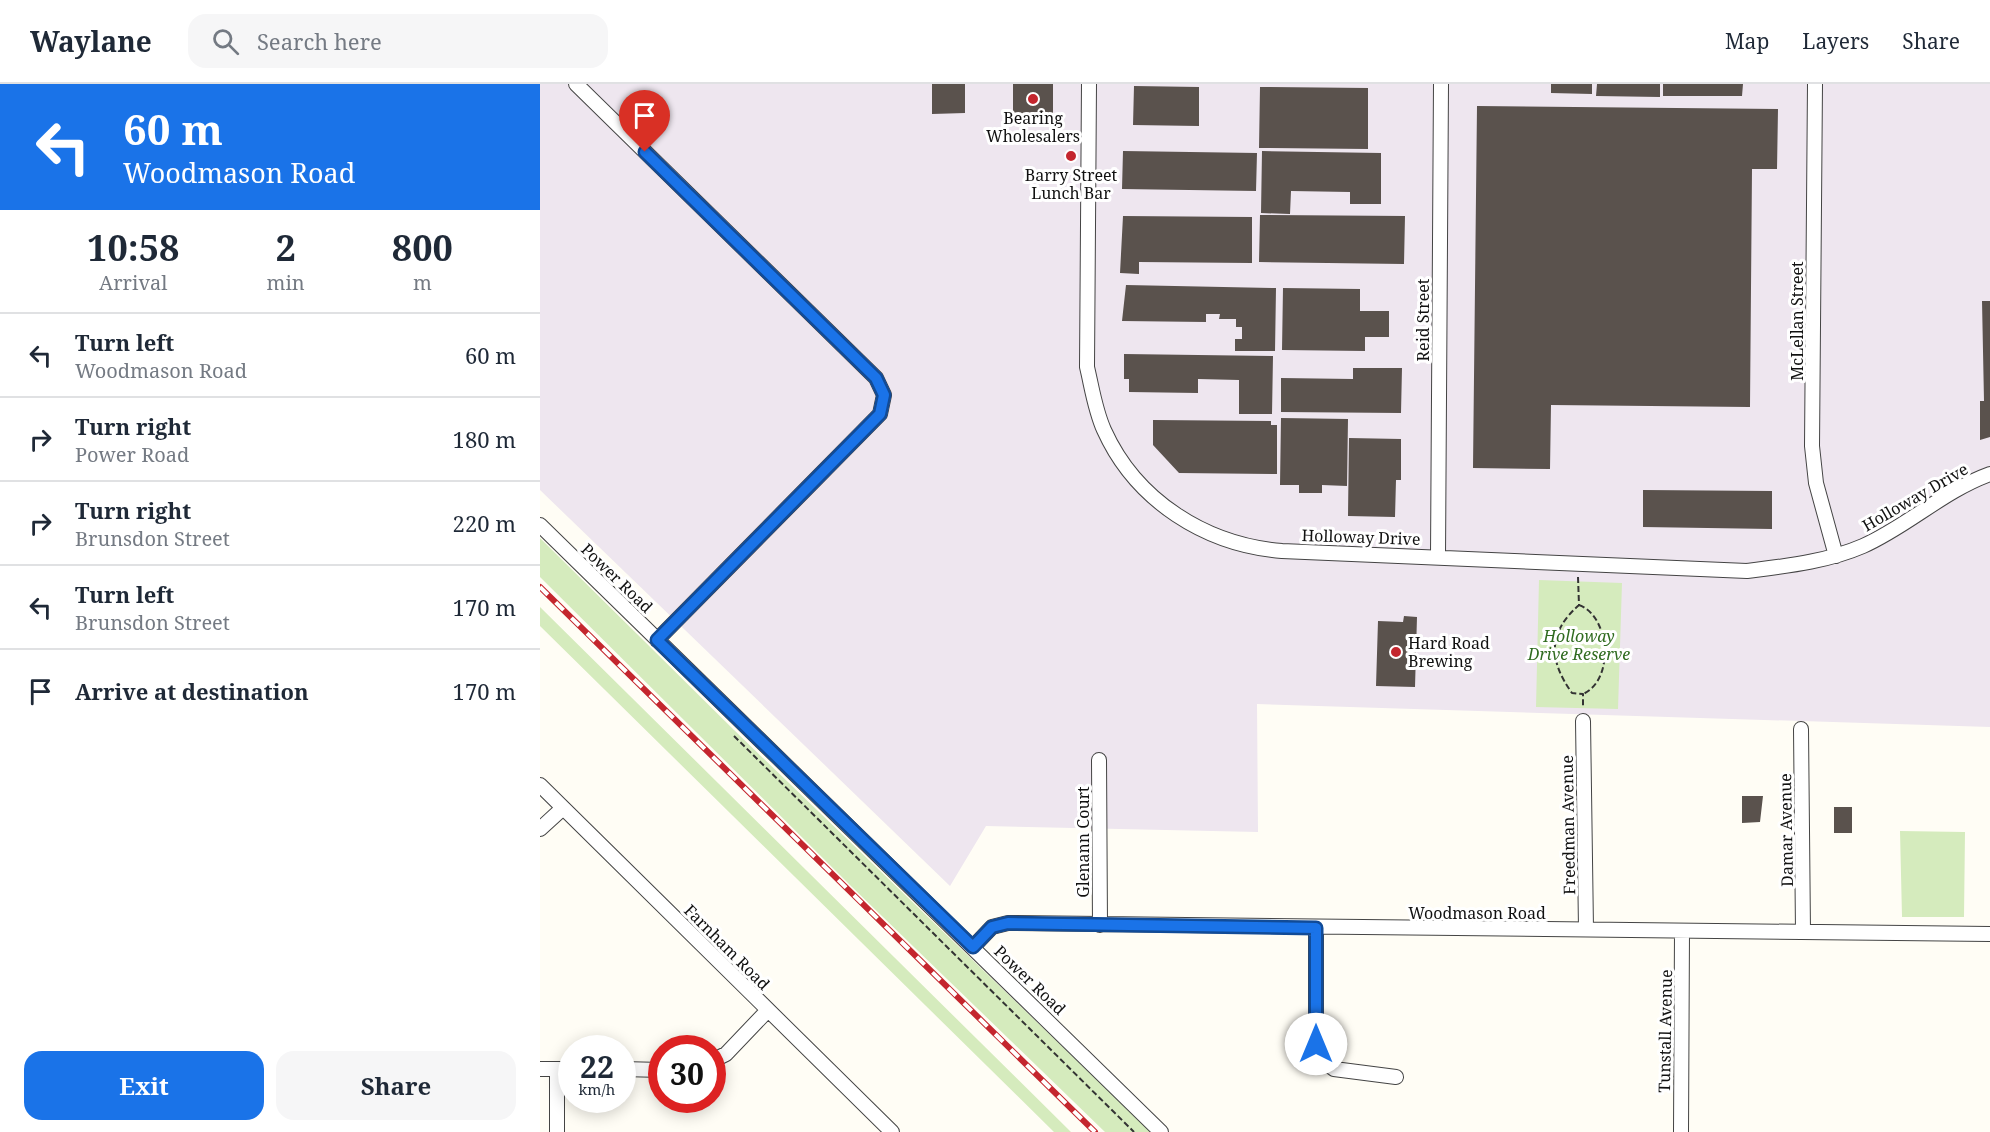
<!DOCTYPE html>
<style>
:root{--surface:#fff;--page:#f6f6f7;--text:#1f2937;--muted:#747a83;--line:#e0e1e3;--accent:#1a73e8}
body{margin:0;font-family:"Noto Serif",serif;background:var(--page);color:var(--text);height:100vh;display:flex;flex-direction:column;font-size:22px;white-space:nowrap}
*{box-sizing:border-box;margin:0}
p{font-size:20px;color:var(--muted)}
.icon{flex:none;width:33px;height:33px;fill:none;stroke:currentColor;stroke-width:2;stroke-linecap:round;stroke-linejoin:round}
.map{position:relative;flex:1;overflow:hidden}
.panel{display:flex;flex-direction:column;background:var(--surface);width:540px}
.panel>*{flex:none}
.guide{background:#1a73e8;color:#fff;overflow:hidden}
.speed{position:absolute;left:18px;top:951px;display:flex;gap:12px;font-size:30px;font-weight:700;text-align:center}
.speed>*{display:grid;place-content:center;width:78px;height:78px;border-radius:50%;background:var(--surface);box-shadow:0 3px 15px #0003;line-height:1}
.speed small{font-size:15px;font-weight:400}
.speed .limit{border:9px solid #d22;background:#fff;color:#111}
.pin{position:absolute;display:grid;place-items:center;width:51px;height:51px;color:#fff;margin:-62px -26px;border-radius:50% 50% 50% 0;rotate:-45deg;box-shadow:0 0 6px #0007}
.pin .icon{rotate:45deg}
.me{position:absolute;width:66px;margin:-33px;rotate:0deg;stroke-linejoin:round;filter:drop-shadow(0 0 4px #0008)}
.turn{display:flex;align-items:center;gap:21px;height:126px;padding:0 24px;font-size:27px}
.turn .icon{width:78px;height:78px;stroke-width:2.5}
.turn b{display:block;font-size:42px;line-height:51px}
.eta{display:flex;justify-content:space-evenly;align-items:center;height:102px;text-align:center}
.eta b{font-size:36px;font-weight:700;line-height:42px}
.action{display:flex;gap:12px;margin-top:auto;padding:12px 24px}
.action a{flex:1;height:69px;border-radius:18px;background:var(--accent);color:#fff;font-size:24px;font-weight:700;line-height:69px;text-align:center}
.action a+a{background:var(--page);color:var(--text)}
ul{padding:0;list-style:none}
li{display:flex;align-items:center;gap:18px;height:84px;padding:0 24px;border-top:2px solid var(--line)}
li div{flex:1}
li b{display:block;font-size:22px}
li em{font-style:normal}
header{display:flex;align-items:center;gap:36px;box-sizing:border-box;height:84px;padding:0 30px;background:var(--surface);border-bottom:2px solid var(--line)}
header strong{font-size:28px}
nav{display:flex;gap:33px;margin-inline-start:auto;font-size:21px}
.search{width:420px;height:54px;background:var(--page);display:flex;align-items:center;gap:15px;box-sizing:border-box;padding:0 21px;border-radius:18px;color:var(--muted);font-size:22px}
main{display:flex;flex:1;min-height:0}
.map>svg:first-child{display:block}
</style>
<header>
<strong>Waylane</strong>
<div class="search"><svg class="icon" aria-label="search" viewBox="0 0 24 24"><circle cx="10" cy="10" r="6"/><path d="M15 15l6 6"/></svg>Search here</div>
<nav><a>Map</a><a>Layers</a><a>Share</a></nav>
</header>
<main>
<section class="panel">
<div class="guide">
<div class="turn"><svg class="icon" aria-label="left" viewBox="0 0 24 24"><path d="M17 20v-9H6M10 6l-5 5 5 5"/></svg><div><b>60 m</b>Woodmason Road</div></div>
</div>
<div class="eta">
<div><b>10:58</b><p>Arrival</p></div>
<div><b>2</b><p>min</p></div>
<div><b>800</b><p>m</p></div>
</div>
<ul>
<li><svg class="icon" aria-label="left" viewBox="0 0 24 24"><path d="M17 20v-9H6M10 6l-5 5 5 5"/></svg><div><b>Turn left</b><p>Woodmason Road</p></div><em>60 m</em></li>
<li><svg class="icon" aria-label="right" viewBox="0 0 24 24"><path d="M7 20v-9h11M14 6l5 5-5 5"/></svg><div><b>Turn right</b><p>Power Road</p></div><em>180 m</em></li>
<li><svg class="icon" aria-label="right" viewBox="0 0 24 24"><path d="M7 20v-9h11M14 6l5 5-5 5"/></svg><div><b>Turn right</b><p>Brunsdon Street</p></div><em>220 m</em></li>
<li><svg class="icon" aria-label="left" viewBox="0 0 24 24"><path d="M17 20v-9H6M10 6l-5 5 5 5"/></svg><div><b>Turn left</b><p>Brunsdon Street</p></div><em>170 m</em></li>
<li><svg class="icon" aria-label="arrive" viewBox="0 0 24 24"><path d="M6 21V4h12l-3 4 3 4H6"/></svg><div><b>Arrive at destination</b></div><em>170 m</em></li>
</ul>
<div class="action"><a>Exit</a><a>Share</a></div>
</section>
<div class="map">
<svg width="1450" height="1048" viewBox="0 0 1450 1048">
<rect width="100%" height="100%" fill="#fffdf5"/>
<path fill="#eee6ef" d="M0,0h1450v643l-733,-23 1,128 -272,-6 -36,60 -410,-396z"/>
<path fill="#d5ebbd" d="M0,454l194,192 417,402h-46l-253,-245 -312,-310z
M999,496l83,3 -4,126 -82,-2z
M0,523l531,525h-17l-514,-506z
M1360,747l65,1 -1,85h-62z"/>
<path fill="#5a524d" d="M392,0h33v29l-33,1z
M473,0h40v29l-40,2z
M1011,0h41v10l-41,-1z
M1057,0h63v13l-64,-1z
M1123,0h80l-1,12h-79z
M594,2l65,1v39l-66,-1z
M720,3l108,1v61l-109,-1z
M937,22l301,3 -1,60h-25l-2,238 -199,-2 -1,64 -77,-1z
M583,67l134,2 -1,38 -134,-2z
M722,67l119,2v51h-31v-12l-59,-1 -1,23 -29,-1z
M720,131l145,1 -1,48 -145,-2z
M583,132l129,1v46l-113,-1v12l-19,-1z
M586,201l150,3 -1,63h-40v-12h7v-12h-6v-8h-17l1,-5h-14v8l-84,-1z
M743,204l77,1v22h29v26h-24v14l-83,-1z
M1442,217h8v136l-10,3v-39h4z
M584,270l149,2 -1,58h-33v-34l-41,-1v14l-69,-1v-13h-5z
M813,284h49l-1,45 -120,-1v-34l72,1z
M741,334l67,1 -1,67 -25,-1v8h-23v-8h-19z
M613,336l118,1v4h6v49l-98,-1 -26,-28z
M809,354l52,1v41h-5l-1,37 -47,-1z
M1103,406l129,1v38l-129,-2z
M864,532l13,1 -2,70 -39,-1 2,-65 25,1z
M1202,712h21l-3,26 -18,1z
M1294,723h18v26h-18z"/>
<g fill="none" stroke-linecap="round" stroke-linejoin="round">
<g stroke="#444" stroke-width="16">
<path id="street" d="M36,0l300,294 8,17 -4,19 -223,226
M549,0l-2,283c5,21 8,43 17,63 32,71 102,115 178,121l465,20c39,-5 79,-9 116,-25 45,-20 80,-55 127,-72
M1275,0l-3,362 4,37 20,73
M0,441l621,607
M898,472l3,-472
M1043,637l3,208
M1261,645l2,203
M559,676l1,165
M0,701l352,347
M0,745l23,-21
M776,844v116l6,16 12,9 62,8
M433,863l19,-20 16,-4 982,11
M172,977l14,-7 42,-44
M0,985h32
M82,985l40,1
M17,1048v-63
M1141,1048l1,-201"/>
</g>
<path stroke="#333" stroke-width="2" stroke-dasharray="6 3" stroke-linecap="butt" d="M1038,493l1,28c-32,28 -30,56 -7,88l11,1v14
M1039,521c31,11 36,75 4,89
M194,652l400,396"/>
<use href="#street" stroke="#fff" stroke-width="14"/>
<g stroke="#c4262e" stroke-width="6">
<path id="rail" d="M0,503l555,545"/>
</g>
<use href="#rail" stroke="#fff" stroke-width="4" stroke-dasharray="11" stroke-linecap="butt"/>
</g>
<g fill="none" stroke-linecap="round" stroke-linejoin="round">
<g stroke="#114b97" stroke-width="15">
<path id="route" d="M105,68l231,226 8,17 -4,19 -223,226 316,307 19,-20 16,-4 308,5v116"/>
</g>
<use href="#route" stroke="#1a73e8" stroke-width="10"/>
</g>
<g fill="#c4262e" stroke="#fff" stroke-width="2">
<circle cx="493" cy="15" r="6"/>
<circle cx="531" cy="72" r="6"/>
<circle cx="856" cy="568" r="6"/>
</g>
<g text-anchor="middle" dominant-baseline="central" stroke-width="6" stroke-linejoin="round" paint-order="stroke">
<g font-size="16" fill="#111" stroke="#fff">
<text x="493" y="34">Bearing<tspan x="493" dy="18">Wholesalers</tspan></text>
<text x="531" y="91">Barry Street<tspan x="531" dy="18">Lunch Bar</tspan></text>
<text x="868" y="559" text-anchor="start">Hard Road<tspan x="868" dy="18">Brewing</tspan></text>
</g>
<g font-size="16" fill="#111" stroke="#fff">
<text transform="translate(883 236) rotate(-90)">Reid Street</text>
<text transform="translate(1257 237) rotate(-90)">McLellan Street</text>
<text transform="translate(1375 413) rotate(-30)">Holloway Drive</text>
<text transform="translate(821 453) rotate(2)">Holloway Drive</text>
<text transform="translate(77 494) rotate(44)">Power Road</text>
<text transform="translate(1028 741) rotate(-91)">Freedman Avenue</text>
<text transform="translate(1246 746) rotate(-91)">Damar Avenue</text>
<text transform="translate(543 758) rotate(-90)">Glenann Court</text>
<text x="937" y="829">Woodmason Road</text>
<text transform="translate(187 863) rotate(45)">Farnham Road</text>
<text transform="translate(490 896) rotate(44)">Power Road</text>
<text transform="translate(1125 947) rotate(-89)">Tunstall Avenue</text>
</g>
<g font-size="16" font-style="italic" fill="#2f6b1f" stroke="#fff">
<text x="1039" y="552">Holloway<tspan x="1039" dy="18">Drive Reserve</tspan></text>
</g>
</g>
</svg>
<div class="speed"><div>22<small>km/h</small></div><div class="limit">30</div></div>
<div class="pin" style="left:105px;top:68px;background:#d93025"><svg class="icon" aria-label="arrive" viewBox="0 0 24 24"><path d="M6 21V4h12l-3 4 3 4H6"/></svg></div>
<svg class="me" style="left:776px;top:960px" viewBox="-20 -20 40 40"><circle r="19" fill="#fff"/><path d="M0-13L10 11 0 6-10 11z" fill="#1a73e8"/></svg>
</div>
</main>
